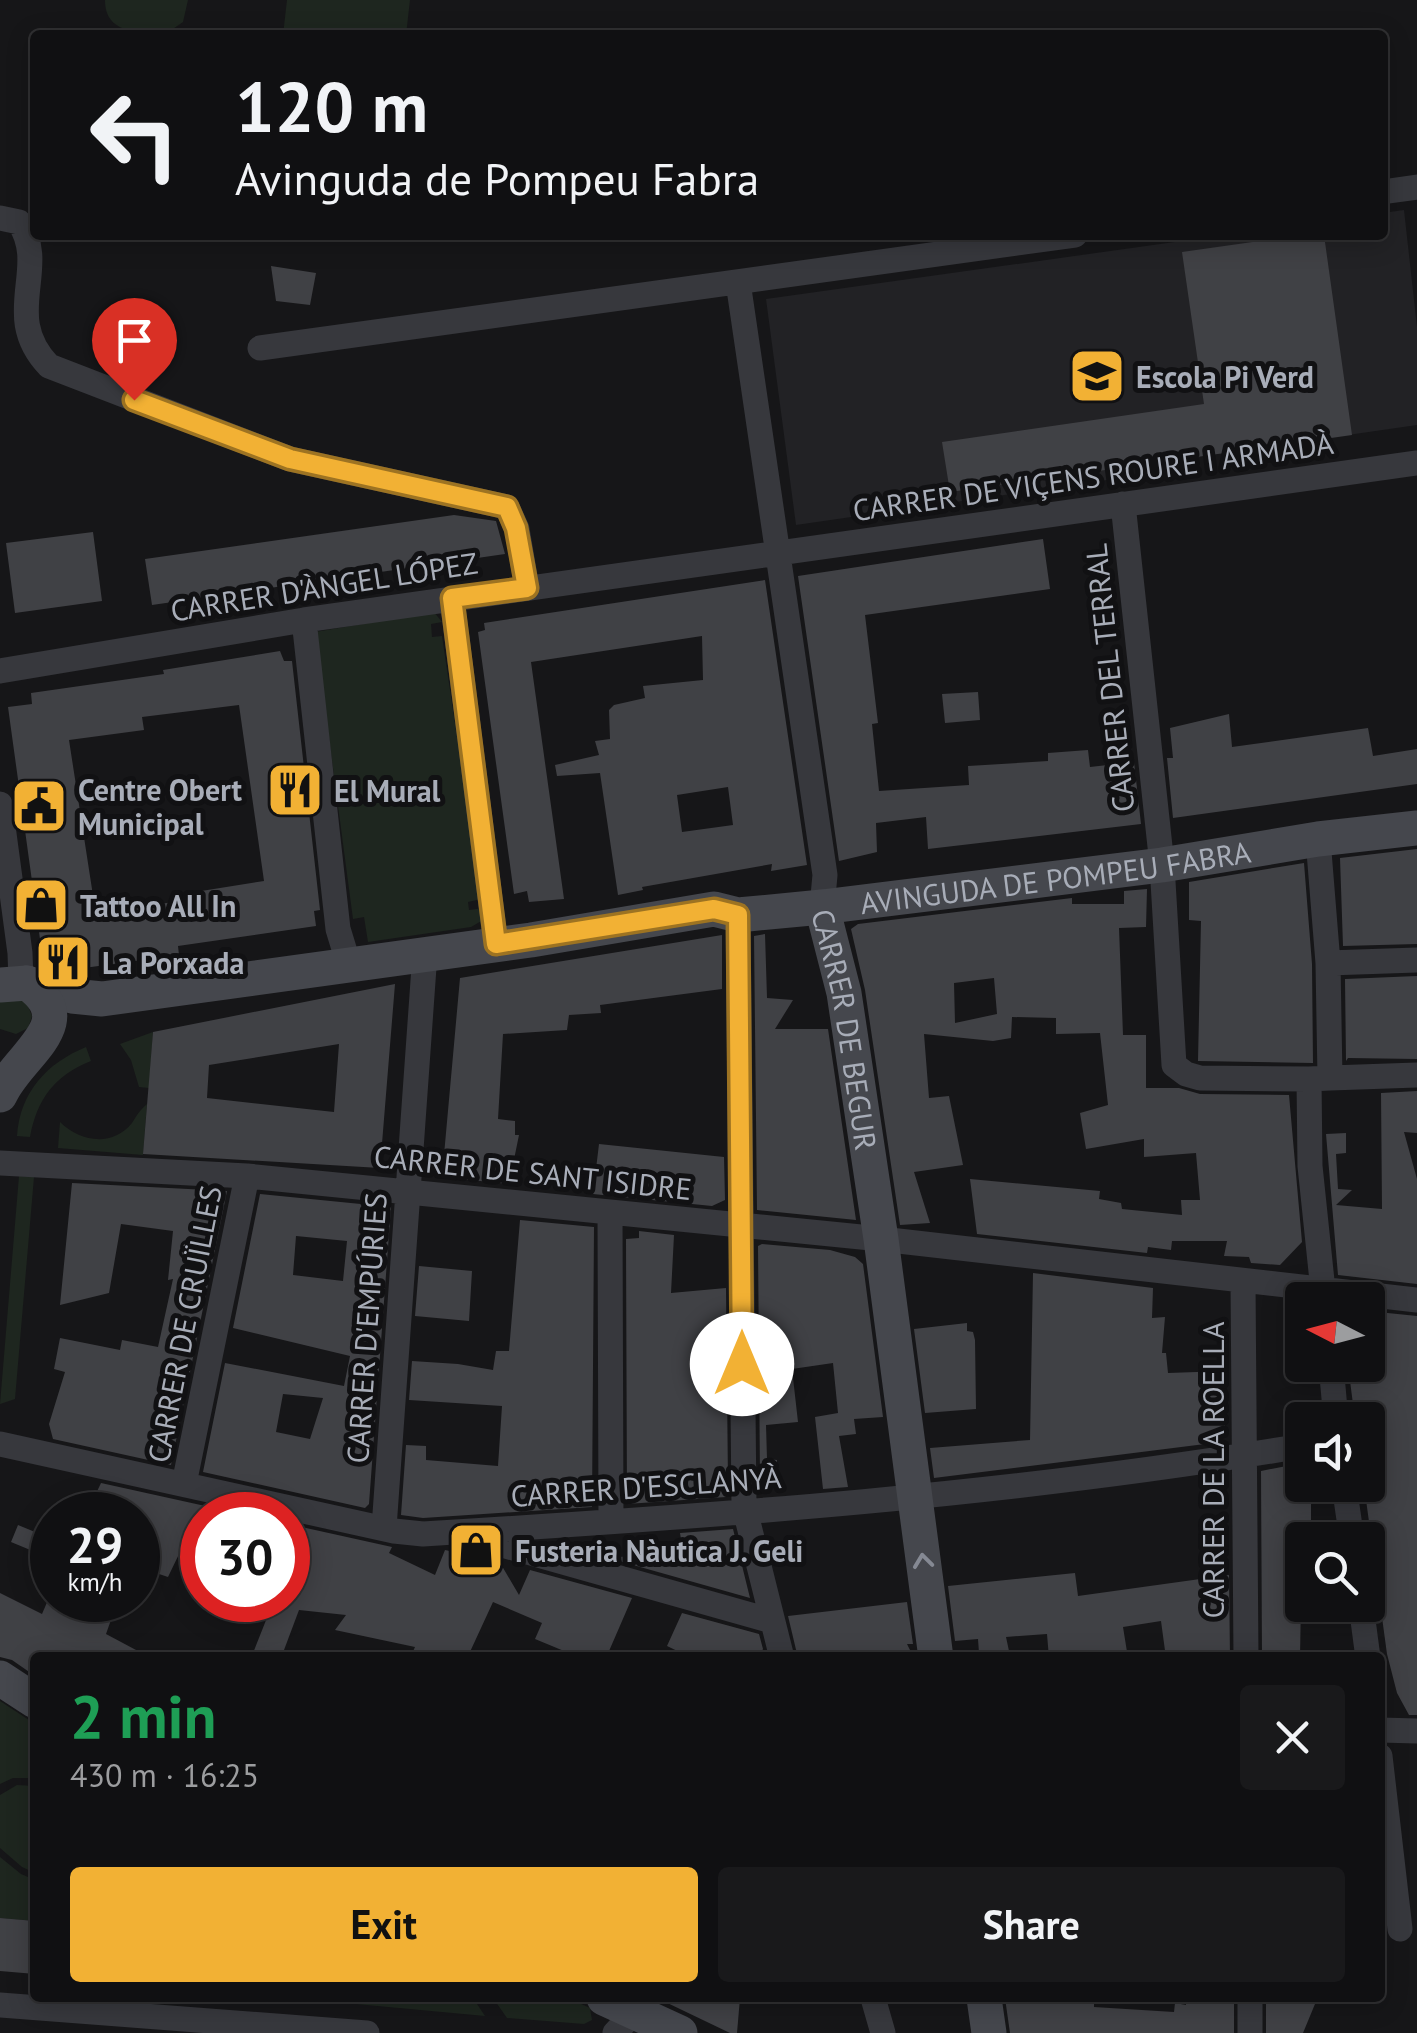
<!DOCTYPE html>
<meta charset="utf-8">
<style>
:root{--surface:#101012;--page:#19191b;--text:#f1f3f6;--muted:#9c9d9f;--line:#303032;--accent:#f2b134}
body{margin:0;font-family:"PT Sans",sans-serif;background:var(--page);color:var(--text);height:100vh;display:flex;flex-direction:column;font-size:38px;white-space:nowrap}
*{box-sizing:border-box;margin:0}
p{font-size:32px;color:var(--muted)}
.icon{flex:none;width:55px;height:55px;fill:none;stroke:currentColor;stroke-width:2;stroke-linecap:round;stroke-linejoin:round}
.map{position:relative;flex:1;overflow:hidden}
.panel{position:absolute;left:30px;top:1652px;width:1355px;height:350px;display:flex;flex-direction:column;background:var(--surface);border-radius:10px;box-shadow:0 5px 25px #0003,0 0 0 2px var(--line)}
.panel>*{flex:none}
.hud{position:absolute;left:30px;top:30px;width:1358px;height:210px;border-radius:10px;box-shadow:0 5px 25px #0003,0 0 0 2px var(--line);background:#101012;color:var(--text);overflow:hidden}
.needle{width:65px;rotate:276deg}
.buttons{position:absolute;left:1285px;top:1282px;display:grid;gap:20px}
.buttons a{display:grid;place-items:center;width:100px;height:100px;border-radius:10px;background:var(--surface);box-shadow:0 5px 25px #0003,0 0 0 2px var(--line);font-size:50px}
.speed{position:absolute;left:30px;top:1492px;display:flex;gap:20px;font-size:50px;font-weight:700;text-align:center}
.speed>*{display:grid;place-content:center;width:130px;height:130px;border-radius:50%;background:var(--surface);box-shadow:0 5px 25px #0003,0 0 0 2px var(--line);line-height:1}
.speed small{font-size:25px;font-weight:400}
.speed .limit{border:15px solid #d22;background:#fff;color:#111}
.pin{position:absolute;display:grid;place-items:center;width:85px;height:85px;color:#fff;margin:-102px -42px;border-radius:50% 50% 50% 0;rotate:-45deg;box-shadow:0 0 10px #0007}
.pin .icon{rotate:45deg}
.me{position:absolute;width:110px;margin:-55px;rotate:0deg;stroke-linejoin:round;filter:drop-shadow(0 0 8px #0008)}
.turn{display:flex;align-items:center;gap:35px;height:210px;padding:0 40px;font-size:45px}
.turn .icon{width:130px;height:130px;stroke-width:2.5}
.turn b{display:block;font-size:70px;line-height:85px}
.round{display:grid;place-items:center;flex:none;width:105px;height:105px;border-radius:10px;background:var(--page)}
.summary{display:flex;align-items:center;justify-content:space-between;height:170px;padding:0 40px}
h1{font-size:60px;font-weight:700;line-height:75px;color:#1e9e55}
.button{display:flex;gap:20px;margin-top:auto;padding:20px 40px}
.button a{flex:1;height:115px;border-radius:10px;background:var(--accent);color:#111;font-size:40px;font-weight:700;line-height:115px;text-align:center}
.button a+a{background:var(--page);color:var(--text)}
.map>svg:first-child{display:block}
</style>
<div class="map">
<svg width="1417" height="2033" viewBox="0 0 1417 2033">
<rect width="100%" height="100%" fill="#161618"/>
<path fill="#222225" d="M1404,210l13,117v98l-311,45 1,10 -311,45 -30,-226 459,-64h157l1,-22z"/>
<path fill="#1e261f" d="M105,0h83l-5,22 -16,11c-27,-1 -62,2 -62,-33z
M287,0h123l-4,35h-123z
M434,612l8,10 -11,2 1,13 10,-1 39,263 -13,3 1,8 15,-2 -1,12 -12,7 -103,15 -4,-25 -11,2 -38,-287z
M0,1001h26l6,15 -4,12 -12,6 -16,-5z
M153,1032l-4,56 -10,-1 -8,-27 -11,-16z
M86,1047l5,14c-36,14 -54,38 -61,76l-13,-1c3,-44 30,-73 69,-89z
M147,1104l-4,51 -85,-7 2,-26c19,19 52,26 72,1 5,-8 8,-13 15,-19z
M19,1176l15,1 -19,222 -15,5z
M0,1701l35,23v54h-22l-13,6z
M17,1785l18,1v87l-13,-6 -22,-19v-53z
M0,1857l21,17 14,6v41l-35,-3z
M314,1998h159l12,18 -172,-16z
M493,1998h75l22,10 2,12 -8,4 -77,-6z"/>
<path fill="#404145" fill-rule="evenodd" d="M1301,235h23l28,200 -402,57 -8,-50 262,-38 -22,-152z
M271,266l45,7 -6,32 -34,-4z
M454,515l42,6 9,33 -353,51 -7,-46z
M93,532l9,69 -87,12 -9,-70z
M1043,539l7,50 -185,26 13,108 -6,1 7,67 90,-6 -1,-19 80,-5v-8l40,-3 2,17 44,-5 7,62 -213,25 -2,-32 -50,6 1,29 -38,9 -41,-285z
M765,580l42,285 -36,6 1,-7 -130,23 1,3 -25,5 -18,-122 -43,3 -2,-11 44,-10 -4,-14 15,-2 -1,-29 5,-5 31,-7 -2,-12 60,-6 -1,-44 -171,26 33,237 -35,3 -2,-11 -13,3 -36,-262 7,-2 -1,-7zM728,787l5,38 -51,7 -5,-37z
M280,651l4,10h8l28,249 -6,1 2,15 -138,20 1,9 -117,16 -7,-2 -1,-6 -11,-2 -35,-254 24,-3 -1,-11 133,-19 -1,-4zM239,705l25,176 -69,11 1,6 -100,17 -27,-175 75,-10 -2,-13z
M978,692l2,28 -35,3 -3,-29z
M1229,714l3,33 136,-19 5,28 44,-7v35l-244,34 -6,-60h6l-3,-30z
M1417,849v95l-74,2 -3,-88z
M1304,863l8,101 1,99 -115,-2 3,-140 -12,-1v-38z
M1147,889l-1,38 -27,1 4,107h23v53h33l21,6 89,1 13,147 -22,23 -29,-2 -2,-6 -25,-1 3,-15h-55l-1,9 -23,-3 -1,6 -170,-19 -7,-55 130,12 -1,8 22,4 1,6 60,6 -1,-15h19l-4,-47 -52,4v-18l-58,10 -6,-36 28,-8 -8,-72 -44,1v-16l-44,-1 -1,21 -18,3 -69,-7 5,64 20,-2 14,69 -49,7 16,51 -30,2 -35,-235 -14,-61 7,-5 214,-26v6h52v-13zM994,978l3,36 -42,9 -1,-40z
M765,934l2,64 26,2 -18,29h53l28,191 -99,-10 -3,-274z
M722,935v54l-122,16 1,8 -32,2 -2,15 -64,4 -5,85 17,2v14h4l-10,49 -67,-7 18,-199z
M1417,976v83l-69,-1 -2,3 -1,-82z
M395,984l-15,184 -237,-14 10,-122zM339,1044l-5,68 -127,-14 2,-33z
M1417,1091v42l-13,-1 13,47v105l-79,-9 -12,-141 20,-1v20l-10,1 2,35 14,1 -16,15 46,4 -1,-116z
M599,1144l125,13 1,43 -13,6 -119,-12z
M72,1183l155,8 -56,274 -118,-26 -4,-15 16,-52 -11,-3 6,-31 60,12 2,-10 36,7 15,-68 -5,1 5,-49 -52,-7 -12,69 -49,12z
M260,1194l131,13 -22,297 -4,4 -162,-36 22,-109 119,23 6,-30 -117,-28zM296,1236l51,5 -4,40 -50,-6zM283,1394l40,4 -13,41 -34,-7z
M520,1220l74,7 -2,280 -169,11 -22,-3 5,-70 20,1v14l72,6 4,-60 -93,-6 3,-39 46,3 35,6 3,-19h13z
M639,1231l35,4 -3,58 55,-5 2,196 -6,1 4,12 -99,7 -1,-265 13,-1z
M762,1244l68,6 25,7 8,7 20,153 -29,2 2,15 -17,2 9,51 -25,2 -8,-72 23,-4 -5,-50 -41,6 6,53 -32,3 1,34 10,1v18l-17,2 -2,-234z
M419,1266l53,5 -3,50 -54,-5z
M1033,1273l120,15 -1,30 13,-1 -3,36h4l2,20 57,-2v61l-4,10 -287,36 -4,-30 100,-8z
M1368,1311l49,5v399h-8l-12,-22 -10,-39 -23,-169h4v-65h-13l-7,-55h20z
M967,1323v8l6,1 2,8 1,69 -51,4 -11,-84z
M1302,1463v22h9v55h-9l-2,118h-38l-1,-187z
M101,1483l145,32h-44v44l-22,-7 -12,25 -30,-10v-52h-52z
M288,1524l104,23 -3,6 46,22 10,-25 54,11 20,34 11,-25 102,28 -26,60h-44l2,-7 -29,-12 7,-16 -49,-21 -24,52 -12,-4 -4,8h-43l5,-11 -80,-17 11,-15 -47,-5 -18,48h-30l23,-58h14z
M18,1525l34,14v20l-41,-17z
M733,1529l17,69 -131,-37v-4l64,-5 -3,-19z
M1075,1573l3,23 151,-21 1,83h-64l-5,-37 -38,6 5,31h-79l-2,-24 -41,3 3,14 -30,2 -1,-14 -23,2 -7,-55z
M0,1593l42,21 6,-14h70l-12,34 45,24h-116v18l-23,-16 -12,-3z
M907,1602l6,42h-6l7,14h-116l-10,-42z
M682,1613l77,21 4,15 -5,9h-66l-25,-12z
M0,1918l35,3v53l-35,-3z
M657,1998h83l-3,35h-7z
M1005,1998h89v9l80,5 1,-9 11,2v-7h48v35h-224z
M1266,1998h21v4l28,2 -12,29h-37z"/>
<g fill="none" stroke-linecap="round" stroke-linejoin="round">
<path stroke="#37383d" stroke-width="25" d="M1382,192l35,-5
M0,218l19,4c31,47 -19,93 30,144l241,93 217,48 10,22 10,59
M738,282l87,593 -3,32
M260,348l815,-113
M1123,504l39,361 12,200 12,9 14,4 109,1
M452,599l44,346
M304,620l34,309 11,36
M0,671l304,-51 1113,-157
M0,804l20,149 1,29
M1318,839l10,124 2,115 -21,1 1,87 14,134
M738,915l6,591 38,152
M1328,963l89,-3
M1330,1078l87,-3
M0,1163l247,13 634,63 536,61
M610,1212l1,309
M1243,1282l3,376
M1331,1365l5,55
M0,1444l394,87 29,3c294,-18 588,-39 879,-88
M184,1484l63,-308
M1344,1485l8,55
M384,1528l41,-575
M474,1537l298,84
M1361,1605l7,53
M1380,1730l37,1
M1380,1756l20,173
M873,1998l10,35
M1250,1998v35
M0,2005l367,28
M615,2033l12,-13 13,-5"/>
<g stroke="#45474d" stroke-width="35">
<path id="s1" d="M822,907l22,86 37,246 55,419"/>
<path id="s2" d="M27,983l45,13 30,3 429,-59 183,-31 24,6 84,-8 340,-42 156,-26 99,-11"/>
<path d="M0,985l27,-2c57,40 -9,71 -27,112"/>
<path d="M0,1678l35,23"/>
<path d="M604,1998l76,35"/>
<path d="M984,1998l5,35"/>
</g>
</g>
<defs><path id="oneway-chevron" d="M-2-3.5L2.5 0L-2 3.5" fill="none" stroke-width="1.6" stroke-linecap="round" stroke-linejoin="round" transform="scale(2.5)"/></defs>
<use stroke="#858993" href="#oneway-chevron" transform="translate(923 1561) rotate(-97)"/>
<g fill="none" stroke-linecap="round" stroke-linejoin="round">
<g stroke="#9d7322" stroke-width="25">
<path id="route" d="M134,400l156,59 217,48 9,21 11,60 -75,10 44,346 218,-35 24,6 4,449"/>
</g>
<use href="#route" stroke="#f2b134" stroke-width="18"/>
</g>
<defs>
<g id="school-square" transform="scale(2.875)"><rect x="-9" y="-9" width="18" height="18" rx="4" fill="#f2b134" stroke="#111113"/><path d="M0-5L7-2L0 1L-7-2ZM-4 1L0 2.5L4 1V4Q0 6-4 4Z" fill="#111"/></g>
<g id="restaurant-square" transform="scale(2.875)"><rect x="-9" y="-9" width="18" height="18" rx="4" fill="#f2b134" stroke="#111113"/><path d="M-5-6h1v4h1v-4h1v4h1v-4h1v5L-1.5 .5V6h-2V.5L-5-1ZM5-6V6H3V1.5H1.5Q1.5-4 5-6Z" fill="#111"/></g>
<g id="civic-square" transform="scale(2.875)"><rect x="-9" y="-9" width="18" height="18" rx="4" fill="#f2b134" stroke="#111113"/><path d="M-.6-6.5H3V-4.5H.6V-3L4-1V1h2V6H-6V1h2V-1L-.6-3ZM-1.2 2.5V6h2.4V2.5Z" fill="#111"/></g>
<g id="shop-square" transform="scale(2.875)"><rect x="-9" y="-9" width="18" height="18" rx="4" fill="#f2b134" stroke="#111113"/><path d="M-5-2.5h2.3a2.7 3.5 0 0 1 5.4 0H5L5.5 6h-11ZM-1.5-2.5h3a1.5 2.3 0 0 0-3 0Z" fill="#111"/></g>
</defs>
<g fill-rule="evenodd">
<use href="#school-square" x="1097" y="376"/>
<use href="#restaurant-square" x="295" y="790"/>
<use href="#civic-square" x="39" y="806"/>
<use href="#shop-square" x="41" y="905"/>
<use href="#restaurant-square" x="63" y="962"/>
<use href="#shop-square" x="476" y="1550"/>
</g>
<g text-anchor="middle" dominant-baseline="central" stroke-width="10" stroke-linejoin="round" paint-order="stroke">
<g font-size="30" font-weight="bold" fill="#a8adb8" stroke="#111113" text-anchor="start">
<text x="1136" y="376">Escola Pi Verd</text>
<text x="78" y="789">Centre Obert<tspan x="78" dy="34">Municipal</tspan></text>
<text x="334" y="790">El Mural</text>
<text x="80" y="905">Tattoo All In</text>
<text x="102" y="962">La Porxada</text>
<text x="515" y="1550">Fusteria Nàutica J. Geli</text>
</g>
<g font-size="30" fill="#a8adb8" stroke="#111113">
<text transform="translate(1093 476) rotate(-8)">CARRER DE VIÇENS ROURE I ARMADÀ</text>
<text transform="translate(324 586) rotate(-9)">CARRER D'ÀNGEL LÓPEZ</text>
<text transform="translate(1109 678) rotate(-96)">CARRER DEL TERRAL</text>
<text stroke="none"><textPath href="#s2" startOffset="1040">AVINGUDA DE POMPEU FABRA</textPath></text>
<text stroke="none"><textPath href="#s1" startOffset="125">CARRER DE BEGUR</textPath></text>
<text transform="translate(533 1172) rotate(6)">CARRER DE SANT ISIDRE</text>
<text transform="translate(184 1324) rotate(-79)">CARRER DE CRUÏLLES</text>
<text transform="translate(366 1328) rotate(-86)">CARRER D'EMPÚRIES</text>
<text transform="translate(1212 1470) rotate(-90)">CARRER DE LA ROELLA</text>
<text transform="translate(646 1486) rotate(-4)">CARRER D'ESCLANYÀ</text>
</g>
</g>
</svg>
<div class="buttons">
<a><svg class="needle" viewBox="-14 -14 28 28"><path d="M0-13l5 13h-10z" fill="#e53935"/><path d="M0 13l5-13h-10z" fill="#9c9d9f"/></svg></a>
<a><svg class="icon" aria-label="sound" viewBox="0 0 24 24"><path d="M4 9h4l5-4v14l-5-4H4zM17 9q2 3 0 6"/></svg></a>
<a><svg class="icon" aria-label="search" viewBox="0 0 24 24"><circle cx="10" cy="10" r="6"/><path d="M15 15l6 6"/></svg></a>
</div>
<div class="speed"><div>29<small>km/h</small></div><div class="limit">30</div></div>
<div class="pin" style="left:134px;top:400px;background:#d93025"><svg class="icon" aria-label="arrive" viewBox="0 0 24 24"><path d="M6 21V4h12l-3 4 3 4H6"/></svg></div>
<svg class="me" style="left:742px;top:1364px" viewBox="-20 -20 40 40"><circle r="19" fill="#fff"/><path d="M0-13L10 11 0 6-10 11z" fill="#f2b134"/></svg>
<div class="hud">
<div class="turn"><svg class="icon" aria-label="left" viewBox="0 0 24 24"><path d="M17 20v-9H6M10 6l-5 5 5 5"/></svg><div><b>120 m</b>Avinguda de Pompeu Fabra</div></div>
</div>
<section class="panel">
<div class="summary"><div><h1>2 min</h1><p>430 m · 16:25</p></div><a class="round"><svg class="icon" aria-label="close" viewBox="0 0 24 24"><path d="M6 6l12 12M18 6L6 18"/></svg></a></div>
<div class="button"><a>Exit</a><a>Share</a></div>
</section>
</div>
